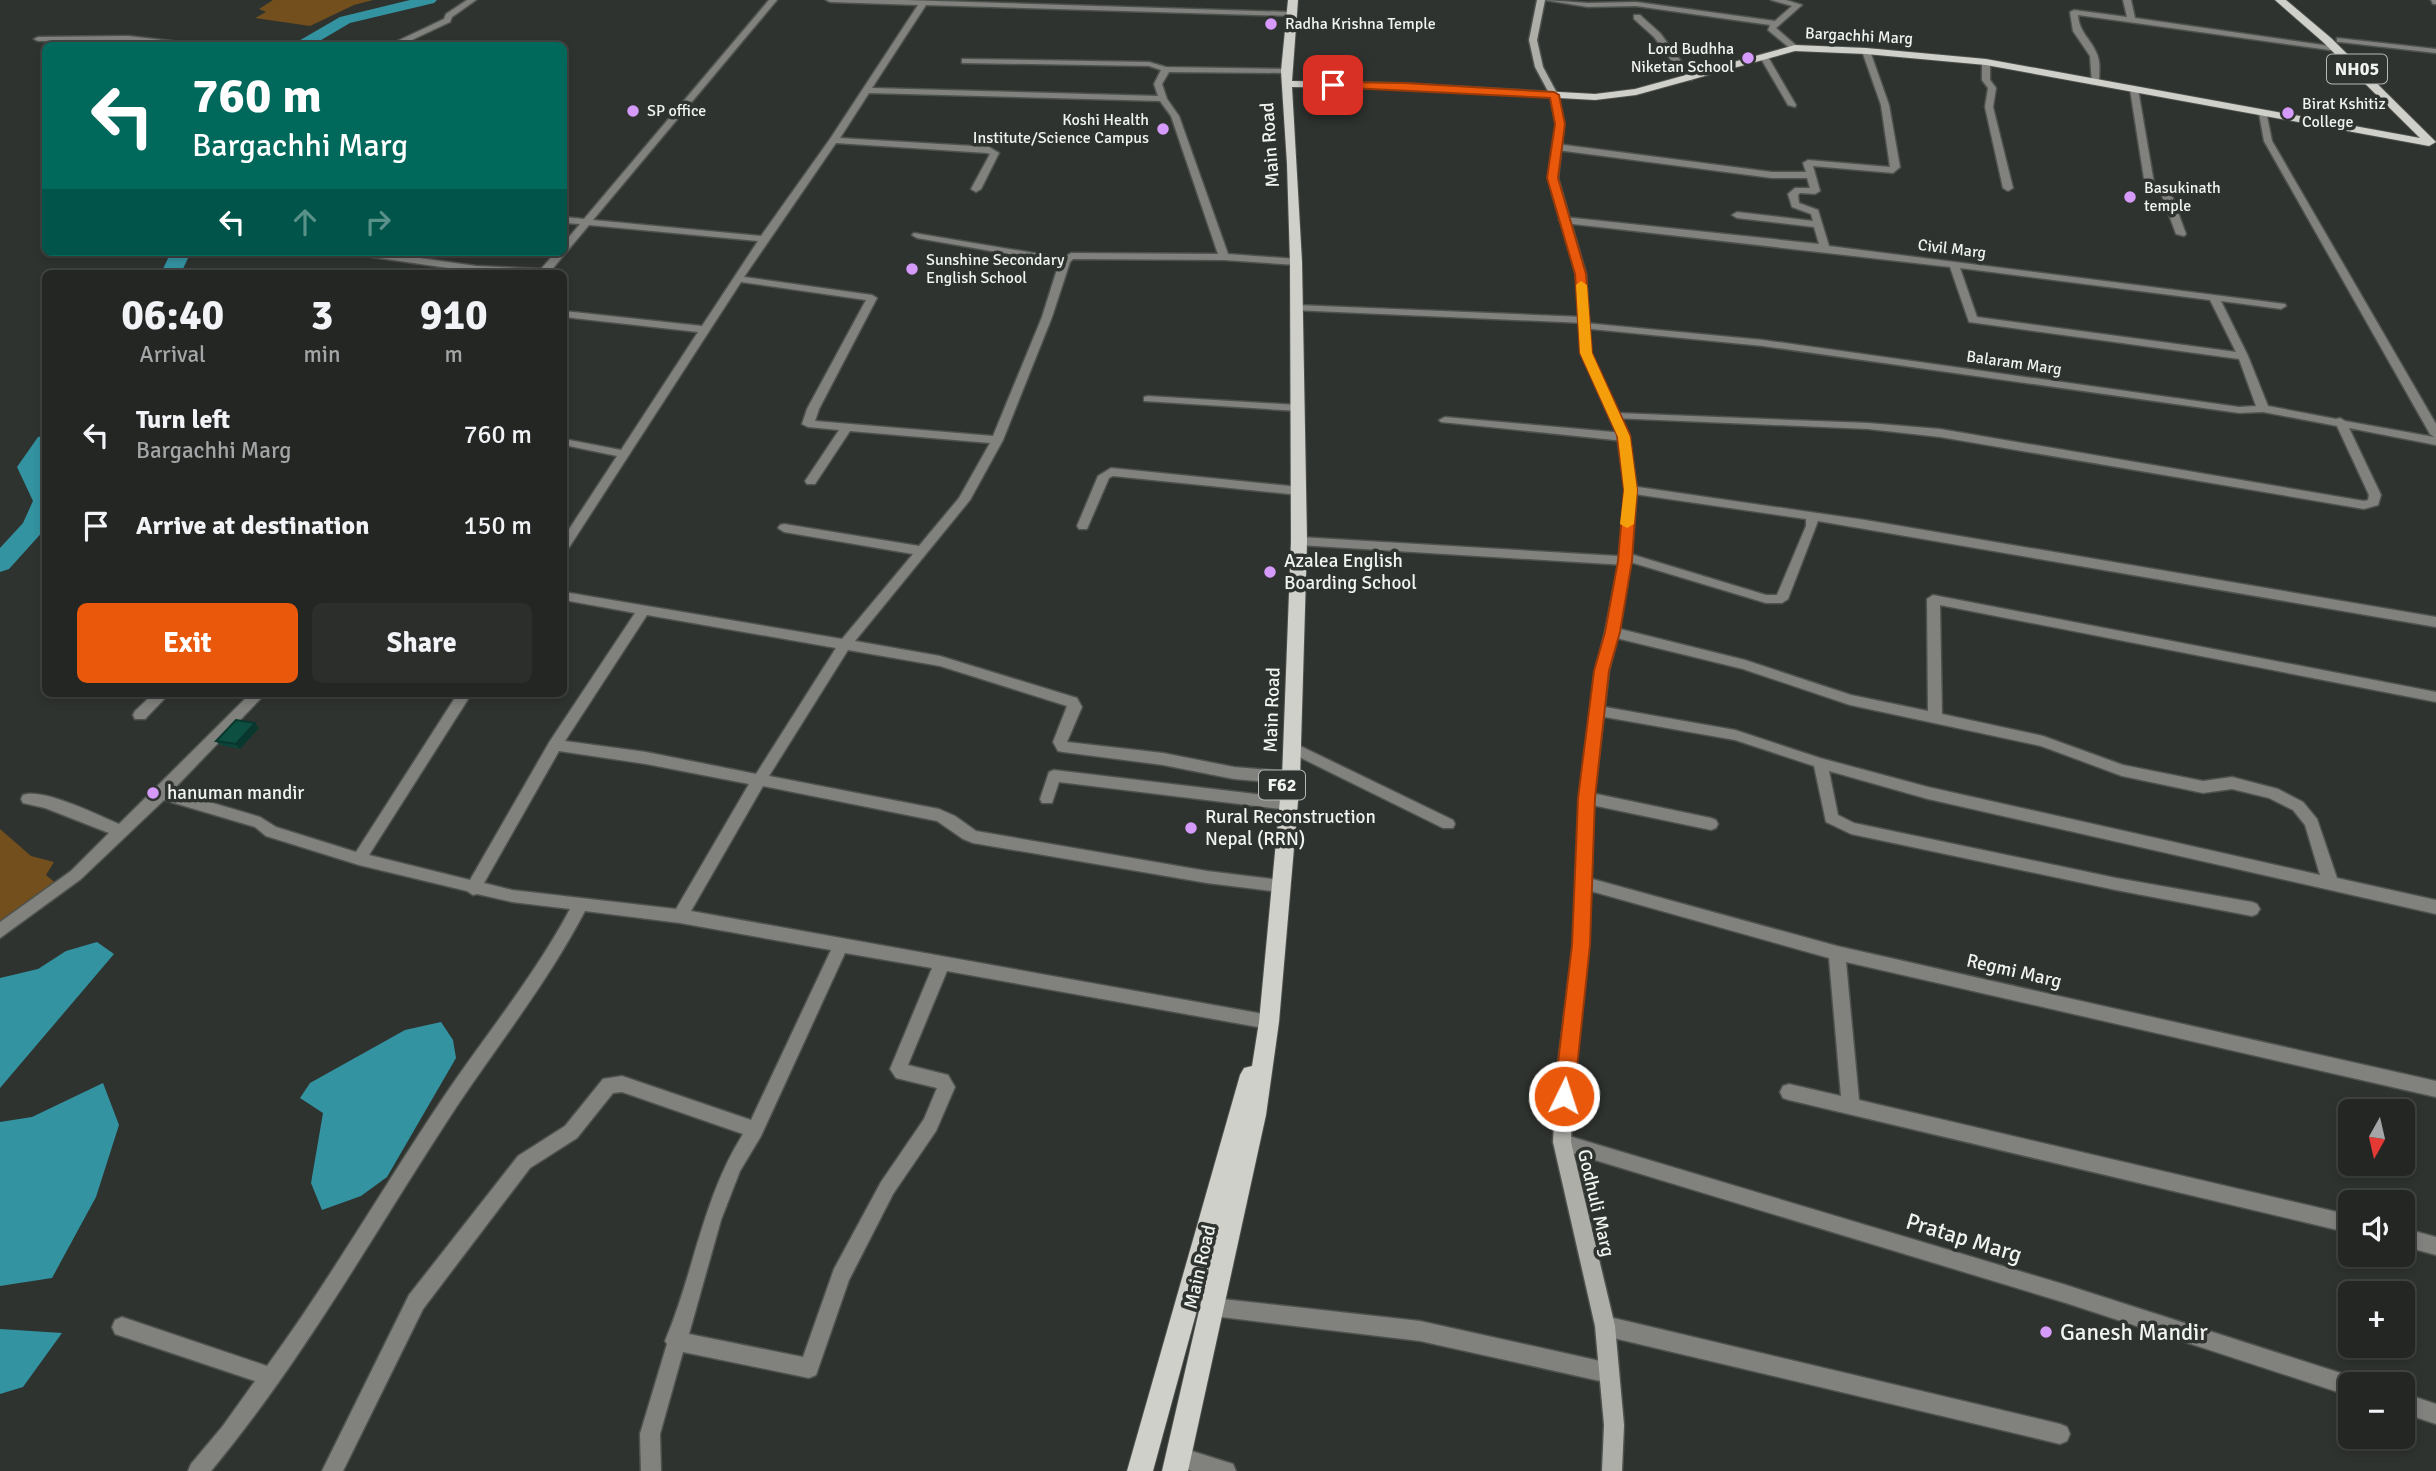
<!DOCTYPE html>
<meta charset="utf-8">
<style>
:root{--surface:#232623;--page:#2b2e2b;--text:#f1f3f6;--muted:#a3a5a6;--line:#404341;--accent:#ea580c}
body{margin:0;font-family:Signika,sans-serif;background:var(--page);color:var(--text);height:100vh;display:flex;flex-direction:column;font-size:26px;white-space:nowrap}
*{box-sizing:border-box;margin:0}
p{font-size:23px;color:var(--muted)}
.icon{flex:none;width:38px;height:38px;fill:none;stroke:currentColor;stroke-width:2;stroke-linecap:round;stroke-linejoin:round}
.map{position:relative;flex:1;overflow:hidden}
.sheet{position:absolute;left:42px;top:270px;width:525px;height:427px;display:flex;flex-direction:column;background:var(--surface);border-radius:10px;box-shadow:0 4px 10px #0003,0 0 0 2px var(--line)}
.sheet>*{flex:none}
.top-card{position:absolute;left:42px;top:42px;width:525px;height:214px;border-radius:10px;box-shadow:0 4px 10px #0003,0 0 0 2px var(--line);background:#00695c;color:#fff;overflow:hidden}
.needle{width:46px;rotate:188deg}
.fabs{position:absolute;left:2338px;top:1099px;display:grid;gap:14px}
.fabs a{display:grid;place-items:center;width:77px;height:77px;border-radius:10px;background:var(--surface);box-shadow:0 4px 10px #0003,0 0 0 2px var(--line);font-size:35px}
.pin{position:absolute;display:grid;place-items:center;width:60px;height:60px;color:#fff;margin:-30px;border-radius:14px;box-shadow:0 4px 10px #0006}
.me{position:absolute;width:77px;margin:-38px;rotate:4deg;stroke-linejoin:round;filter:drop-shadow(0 0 5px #0008)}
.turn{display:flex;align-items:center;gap:24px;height:147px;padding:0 35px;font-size:32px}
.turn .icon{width:91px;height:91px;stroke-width:2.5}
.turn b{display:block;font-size:49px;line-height:60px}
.lanes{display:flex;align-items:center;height:66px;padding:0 35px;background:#0003;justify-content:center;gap:35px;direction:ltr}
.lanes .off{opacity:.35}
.eta{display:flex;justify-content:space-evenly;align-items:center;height:119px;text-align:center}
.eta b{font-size:42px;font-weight:700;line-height:49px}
.primary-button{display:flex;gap:14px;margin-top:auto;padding:14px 35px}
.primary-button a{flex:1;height:80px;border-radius:10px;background:var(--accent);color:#fff;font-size:28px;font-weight:700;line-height:80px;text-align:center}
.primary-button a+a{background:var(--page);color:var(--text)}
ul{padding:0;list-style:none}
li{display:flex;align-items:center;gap:21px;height:91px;padding:0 35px}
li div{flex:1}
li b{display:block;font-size:26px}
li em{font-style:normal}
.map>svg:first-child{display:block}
</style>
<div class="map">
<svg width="2436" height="1471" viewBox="0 0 2436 1471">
<rect width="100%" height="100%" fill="#2f332f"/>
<path fill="#724f1d" d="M273,0h100l-19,5 -44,21 -55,-8 11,-6 -7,-3z
M0,829l31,27 23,6 -8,13 12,10 -58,43z"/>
<path fill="#3393a1" d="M97,942l17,12 -114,134v-110l38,-9 28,-18z
M441,1022l12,18 3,18 -69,119 -26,19 -39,14 -11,-27 12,-70 -23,-15 10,-15 95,-53z
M103,1083l16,42 -23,72 -44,81 -52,8v-164l32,-5z
M0,1329l62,4 -39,54 -23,7z"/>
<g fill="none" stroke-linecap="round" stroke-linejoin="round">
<path fill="#3393a1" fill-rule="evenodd" d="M410,0h27l-3,3 -84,20 -39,23h-21l50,-29z
M171,252h20l-10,21h-20z
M46,435v25l-5,7 5,10v51l-37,41 -9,3v-24l23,-25 10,-22 -16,-34 21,-30z"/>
<g stroke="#4e524e" stroke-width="3">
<path id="street" d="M467,0h9l-24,17 -2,5 -51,24h-12l57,-27 2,-5z
M769,0h8l-184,220 168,16 69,-97 88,-134 -88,-3 -4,-2h79l387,12 4,2 -4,2 -366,-11 -54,83 286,8 -4,-12 7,-14 -12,-4 -187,-3v-4h3l184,3 17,5 123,2v4h-3l-117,-1 -7,12 5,15 12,17 49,138 68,5 5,3 -5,3 -72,-5 -151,-1 -3,3 -18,55 -49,123 -33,60 -115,141 85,15 137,42 5,9 -15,35 96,11 71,14 57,5 5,2 2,4 -2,4 -5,2 -57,-5 -71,-14 -100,-13 -5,-1 -5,-9 14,-36 -127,-40 -92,-16 -79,126 170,33 16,7 21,15 231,40 74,9 5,1 3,5 -3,5 -5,1 -74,-9 -234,-40 -10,-4 -26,-18 -174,-35 -72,125 578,104 6,2 2,5 -2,5 -6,2 -322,-58 -39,94 40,10 7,12 -19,44 -43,63 -44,86 -33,95 -7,3 -126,-26 -23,82 1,37h-20l-1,-37 27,-90 -2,-3c29,-68 37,-142 78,-207l-121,-42 -9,1 -36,45 -47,30 -107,141 -80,162h-21l87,-176 109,-139 47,-30 38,-47 19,-3 129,44 80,-170 -151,-27 -95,-12c-36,69 -85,131 -128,195 -81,123 -152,252 -246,365h-23l3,-7 31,-37 33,-46 -140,-47 -3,-7 3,-7 7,-3 145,49c64,-88 118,-182 178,-271 42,-62 90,-120 125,-186l-58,-7 -35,-8 -4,1 -6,-4 -108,-26 -93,-29 -11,-9 -91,-27 -83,79 -81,59v-16l71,-51 38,-38 -64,-25 -22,-5 -2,-4 2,-4c21,-7 74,20 96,29l132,-131h15l-94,98 88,26 16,10 80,25 102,-159h14l-103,162 101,25 80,-139 85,-128 -71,-13v-8l278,47 71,-85 -129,-22 -6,-4 2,-3 4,-1 135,22 40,-48 31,-55 -140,-12 -35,53h-8l-2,-3 34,-51 -31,-3 -6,-3 5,-15 59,-109 -125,-18 -173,267 -4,1v-13l53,-81 -53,-11v-6l57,11 77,-118 -134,-15v-6l138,15 56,-85 -169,-16 -40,48 -73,-1 -118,-17 -5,-3h25l98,14 65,3 15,-17h8v-9l16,-19 -16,-1v-6l20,2zM869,93l291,8 11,15 47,138 -147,-1 -8,5 -149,-25 -2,2 5,3 142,25 -17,54 -49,119 -178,-15 4,-12 58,-111 -5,-3 -128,-18 92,-134 151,10 3,1 -19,35 5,3 5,-3 18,-36 -10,-6 -149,-9zM647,615l189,33 -80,126 -110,-22 -81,-11zM559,751l87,13 103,20 -73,125 -164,-19 -28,-7zM845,953l87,15 -42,101 6,9 41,10 -13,31 -43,63 -47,87 -31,88 -114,-23 32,-114 19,-49 21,-35z
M1545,0l43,3 48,-1 139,19 17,-15 -21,-6h15l16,5 -26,23 23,20 -7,2 -24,-20 2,-5 -134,-19 -48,1z
M2123,0h8l4,18 202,29 4,2 -4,2 -259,-36c1,17 12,23 18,37 5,9 3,20 3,30l-7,2 -2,-28 -17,-25 -3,-19 4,-2 53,7z
M2431,0h5v4h-3z
M1634,15h6l20,18 32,43v4h-6l-32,-43 -20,-18z
M128,36l86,10h-34l-52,-6 -90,1 -4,-2 4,-2z
M2337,38l99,11v4l-96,-11h-3z
M1866,49l4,2 19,54 11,62 -7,6 -80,-7 7,25 -5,3 -15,-1 -2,2 1,8 19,7 11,36 456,58 1,2 -5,3 -60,-8 27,55 20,50 68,13 4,-1 5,3 89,16 -4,-3 -166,-293 -5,-28 7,-2 6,30 164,283v21l-87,-17 32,67 -3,10 -14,4 -424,-72 -72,-8 -255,-11v-4l4,-1 251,10 72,6 424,72 4,-1 1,-5 -32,-69 -74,-14 -24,1 -476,-67 -182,-18 -1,-2 5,-3 178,17 476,67 17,-1 -17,-47 -270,-37 -19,-55 -386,-44 -5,-3 5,-3 255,27 -5,-17 -77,-9 -5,-3 5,-3 76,9 -2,-7 -19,-7 -4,-13 7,-6h15l-3,-10h-35l-215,-28 -4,-3 4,-3 215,28h34l-3,-9 5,-3 82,7 -9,-62 -19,-54zM1960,268l250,32 26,52 -259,-35z
M1764,55l4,2 28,48 -1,2 -7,-2 -28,-48z
M1986,60l4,2v18l6,8 -3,19 20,81 -5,3 -5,-3 -18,-81 3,-19 -6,-8v-18z
M2134,86l4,3 16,94 15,5 17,46 -2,2 -8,-2 -16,-44 -15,-5 -15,-96z
M1297,305l287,12 5,3 -5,3 -291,-13v-4z
M1148,396l150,9 6,3 -6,3 -154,-10v-4z
M1445,417l179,16 6,4 -6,4 -183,-19 -2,-2z
M1111,468l188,19 6,4 -6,4 -186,-19 -4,2 -22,51h-8l-2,-3 21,-50z
M1631,486l234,34 571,97v10l-618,-106 -30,78 -6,4h-16l-136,-41 -5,3 -326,-20 -6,-4 6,-4 319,19 6,-4 142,43h11l29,-69v-7l-179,-26 -2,-3z
M1933,595l503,97v10l-496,-97 2,109 101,22 80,29 80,16 29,-4 46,12 25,13 14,17 20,59 99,22v14l-508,-115 -99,-28 9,44 16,8 262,55 136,24 5,2 3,5 -3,5 -5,2 -136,-26 -265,-56 -25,-12 -12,-56 -79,-26 -136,-24 -7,-5 7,-5 136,24 85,28 108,29 392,88 -15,-50 -12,-15 -24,-12 -37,-9 -29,4 -81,-17 -81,-30 -191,-41 -107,-36 -131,-32 -7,-5 7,-5 133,33 106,35 77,16 -1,-112z
M154,693h16l-25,26h-10l-2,-4 2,-4z
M1292,742l161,78 2,4 -2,4h-10l-156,-77 -2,-4 2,-4z
M1054,770l234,28 5,2 2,4 -2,4 -5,2 -229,-28 -7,21h-10l-2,-4 9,-27z
M1587,792l124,26 5,2 2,4 -2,4 -5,2 -124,-26 -5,-2 -2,-4 2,-4z
M1585,877l252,69 599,135v16l-590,-135 13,138 491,115v18l-561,-133 -6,-2 -3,-6 3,-6 6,-2 52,12 -12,-138 -249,-70 -3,-5 3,-5z
M1562,1134l504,151 284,91 7,3 2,5h-9v12l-284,-93 -504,-153 -6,-2 -3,-6 3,-6z
M2403,1228l33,9v18l-33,-9z
M1213,1298l207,23 189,42 7,3 3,7 -3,7 -7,3 -189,-42 -207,-25 -7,-2 -2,-7 2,-7z
M1605,1316l455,108 7,3 3,7 -3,7 -7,3 -455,-108 -7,-3 -3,-7 3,-7z
M2403,1393l33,11v20l-33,-11z
M1179,1447l54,17 3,7h-44l-20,-7 -3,-7 3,-7z"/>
</g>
<g stroke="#4e524e" stroke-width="3">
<path id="secondary" d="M1537,0h8l-8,40 6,27 15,28 6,29 -6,54 28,96 5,79 38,82 8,55 -6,71 -12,71 -10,39 -15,127 -5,147 -16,127 -2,70 44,184 9,99 -2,46h-20l2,-46 -9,-99 -42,-184 4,-70 16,-127 7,-147 15,-127 10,-39 14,-71 6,-71 -8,-55 -36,-82 -5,-79 -28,-96 8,-54 -6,-29 -15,-28 -6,-27z"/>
</g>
<g stroke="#4e524e" stroke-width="2">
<path id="primary" d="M1288,0h10l-6,81 113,2 190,11 40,-5 160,-44 71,3 120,11 434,79 -97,-96 -48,-42h11l45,38 105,104 -7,4 -443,-81 -120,-11 -71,-3 -159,44 -41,5 -190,-11 -113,-2 10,175 5,279 -7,237 -21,244 -13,93 -78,356h-26l49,-212 -58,212h-26l113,-396 4,-7 8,-2 7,-44 23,-244 9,-237 -1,-279 -3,-98 -6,-93z"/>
</g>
<use href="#street" fill="#81817e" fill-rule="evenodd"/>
<use href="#secondary" fill="#aeaea9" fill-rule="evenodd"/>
<use href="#primary" fill="#d0d0ca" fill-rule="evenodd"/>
</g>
<path fill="#0b4438" d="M259,728l-19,21 -20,-4 -4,-4z"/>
<path fill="#09372e" d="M255,723l4,5 -19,21 -4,-5z"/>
<path fill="#0d4f41" stroke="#09372e" stroke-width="2" d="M236,720l19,3 -19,21 -20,-3z"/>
<path fill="#ea580c" stroke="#983908" stroke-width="2" d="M1333,82l72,1 149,9 5,3 6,29 -7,54 28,96 6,79 38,82 7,55 -5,71 -12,71 -11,39 -14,127 -5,147 -16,151 -3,6 -7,3 -7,-3 -3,-6 18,-151 6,-147 16,-127 11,-39 13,-71 6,-71 -7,-55 -37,-82 -5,-79 -28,-96 8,-54 -5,-26 -220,-11v-4z"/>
<path fill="#f59e0b" d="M1581,281l6,4 5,68 38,84 7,53 -3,34 -7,4 -7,-4 4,-34 -6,-53 -38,-84 -4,-68z"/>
<g fill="#d69bfa" stroke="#2f332f" stroke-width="2.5">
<circle cx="1271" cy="24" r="7"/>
<circle cx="1748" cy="58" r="7"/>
<circle cx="633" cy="111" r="7"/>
<circle cx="2288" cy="113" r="7"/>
<circle cx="1163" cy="129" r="7"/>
<circle cx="2130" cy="197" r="7"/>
<circle cx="912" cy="269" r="7"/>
<circle cx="1270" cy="572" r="7"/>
<circle cx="153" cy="793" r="7"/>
<circle cx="1191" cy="828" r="7"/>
<circle cx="2046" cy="1332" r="7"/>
</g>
<g text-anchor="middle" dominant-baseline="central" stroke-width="7" stroke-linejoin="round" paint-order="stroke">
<g font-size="16" fill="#f0f3f0" stroke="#2f332f" text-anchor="start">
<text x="1285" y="24">Radha Krishna Temple</text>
<text x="1734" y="49" text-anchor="end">Lord Budhha<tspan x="1734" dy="18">Niketan School</tspan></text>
<text x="2302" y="104">Birat Kshitiz<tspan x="2302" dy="18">College</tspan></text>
<text x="647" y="111">SP office</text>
<text x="1149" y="120" text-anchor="end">Koshi Health<tspan x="1149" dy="18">Institute/Science Campus</tspan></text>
<text x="2144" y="188">Basukinath<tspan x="2144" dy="18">temple</tspan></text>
<text x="926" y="260">Sunshine Secondary<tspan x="926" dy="18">English School</tspan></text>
</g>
<g font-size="16" fill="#f0f3f0" stroke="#2f332f">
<text transform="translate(1859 36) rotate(3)">Bargachhi Marg</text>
<text transform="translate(1952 249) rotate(7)">Civil Marg</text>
<text transform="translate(2014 363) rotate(8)">Balaram Marg</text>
</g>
<g fill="#2f332f" stroke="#b6b9b6" stroke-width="2">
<rect x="2327" y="54.5" width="60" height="29" rx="5"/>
<rect x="1259" y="770.5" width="46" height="29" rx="5"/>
</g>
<g font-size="18" font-weight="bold" fill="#f0f3f0">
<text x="2357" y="69">NH05</text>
<text x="1282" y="785">F62</text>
</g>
<g font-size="19" fill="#f0f3f0" stroke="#2f332f">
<text transform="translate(1270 145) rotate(-94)">Main Road</text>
<text transform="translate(1272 710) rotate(-88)">Main Road</text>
<text transform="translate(2014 971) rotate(13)">Regmi Marg</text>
<text transform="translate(1596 1203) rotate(77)">Godhuli Marg</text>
<text transform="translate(1200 1267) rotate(-77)">Main Road</text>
</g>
<g font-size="19" fill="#f0f3f0" stroke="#2f332f" text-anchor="start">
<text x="1284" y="561">Azalea English<tspan x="1284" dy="22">Boarding School</tspan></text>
<text x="167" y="793">hanuman mandir</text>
<text x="1205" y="817">Rural Reconstruction<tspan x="1205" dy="22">Nepal (RRN)</tspan></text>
</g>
<g font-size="23" fill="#f0f3f0" stroke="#2f332f">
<text transform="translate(1964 1238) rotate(17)">Pratap Marg</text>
</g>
<g font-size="23" fill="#f0f3f0" stroke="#2f332f" text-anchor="start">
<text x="2060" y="1332">Ganesh Mandir</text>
</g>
</g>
</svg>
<div class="fabs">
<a><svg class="needle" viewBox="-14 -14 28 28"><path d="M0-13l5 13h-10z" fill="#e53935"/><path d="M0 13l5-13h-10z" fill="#a3a5a6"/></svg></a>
<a><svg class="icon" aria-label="sound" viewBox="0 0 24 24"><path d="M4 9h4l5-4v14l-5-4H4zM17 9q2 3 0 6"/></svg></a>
<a>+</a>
<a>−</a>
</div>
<div class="pin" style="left:1333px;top:85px;background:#d93025"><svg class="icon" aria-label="arrive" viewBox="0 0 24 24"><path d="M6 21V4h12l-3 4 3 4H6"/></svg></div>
<svg class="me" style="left:1564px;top:1096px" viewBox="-20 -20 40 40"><circle r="17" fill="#ea580c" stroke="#fff" stroke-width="3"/><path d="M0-11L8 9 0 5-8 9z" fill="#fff"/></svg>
<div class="top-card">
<div class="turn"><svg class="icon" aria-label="left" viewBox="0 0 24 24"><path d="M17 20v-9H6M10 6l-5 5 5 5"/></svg><div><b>760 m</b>Bargachhi Marg</div></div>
<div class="lanes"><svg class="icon" aria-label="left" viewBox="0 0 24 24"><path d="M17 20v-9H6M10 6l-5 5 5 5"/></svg><svg class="icon off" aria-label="ahead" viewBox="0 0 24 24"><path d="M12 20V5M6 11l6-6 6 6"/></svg><svg class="icon off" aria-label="right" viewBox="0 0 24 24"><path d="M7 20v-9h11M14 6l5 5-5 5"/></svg></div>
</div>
<section class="sheet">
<div class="eta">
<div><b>06:40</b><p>Arrival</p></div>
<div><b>3</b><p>min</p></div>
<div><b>910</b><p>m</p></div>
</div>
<ul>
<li><svg class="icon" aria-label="left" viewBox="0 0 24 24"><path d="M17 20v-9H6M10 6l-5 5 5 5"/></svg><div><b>Turn left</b><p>Bargachhi Marg</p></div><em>760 m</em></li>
<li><svg class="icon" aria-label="arrive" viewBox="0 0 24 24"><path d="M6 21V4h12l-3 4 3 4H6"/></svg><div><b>Arrive at destination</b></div><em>150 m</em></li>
</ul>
<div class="primary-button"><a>Exit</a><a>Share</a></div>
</section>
</div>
